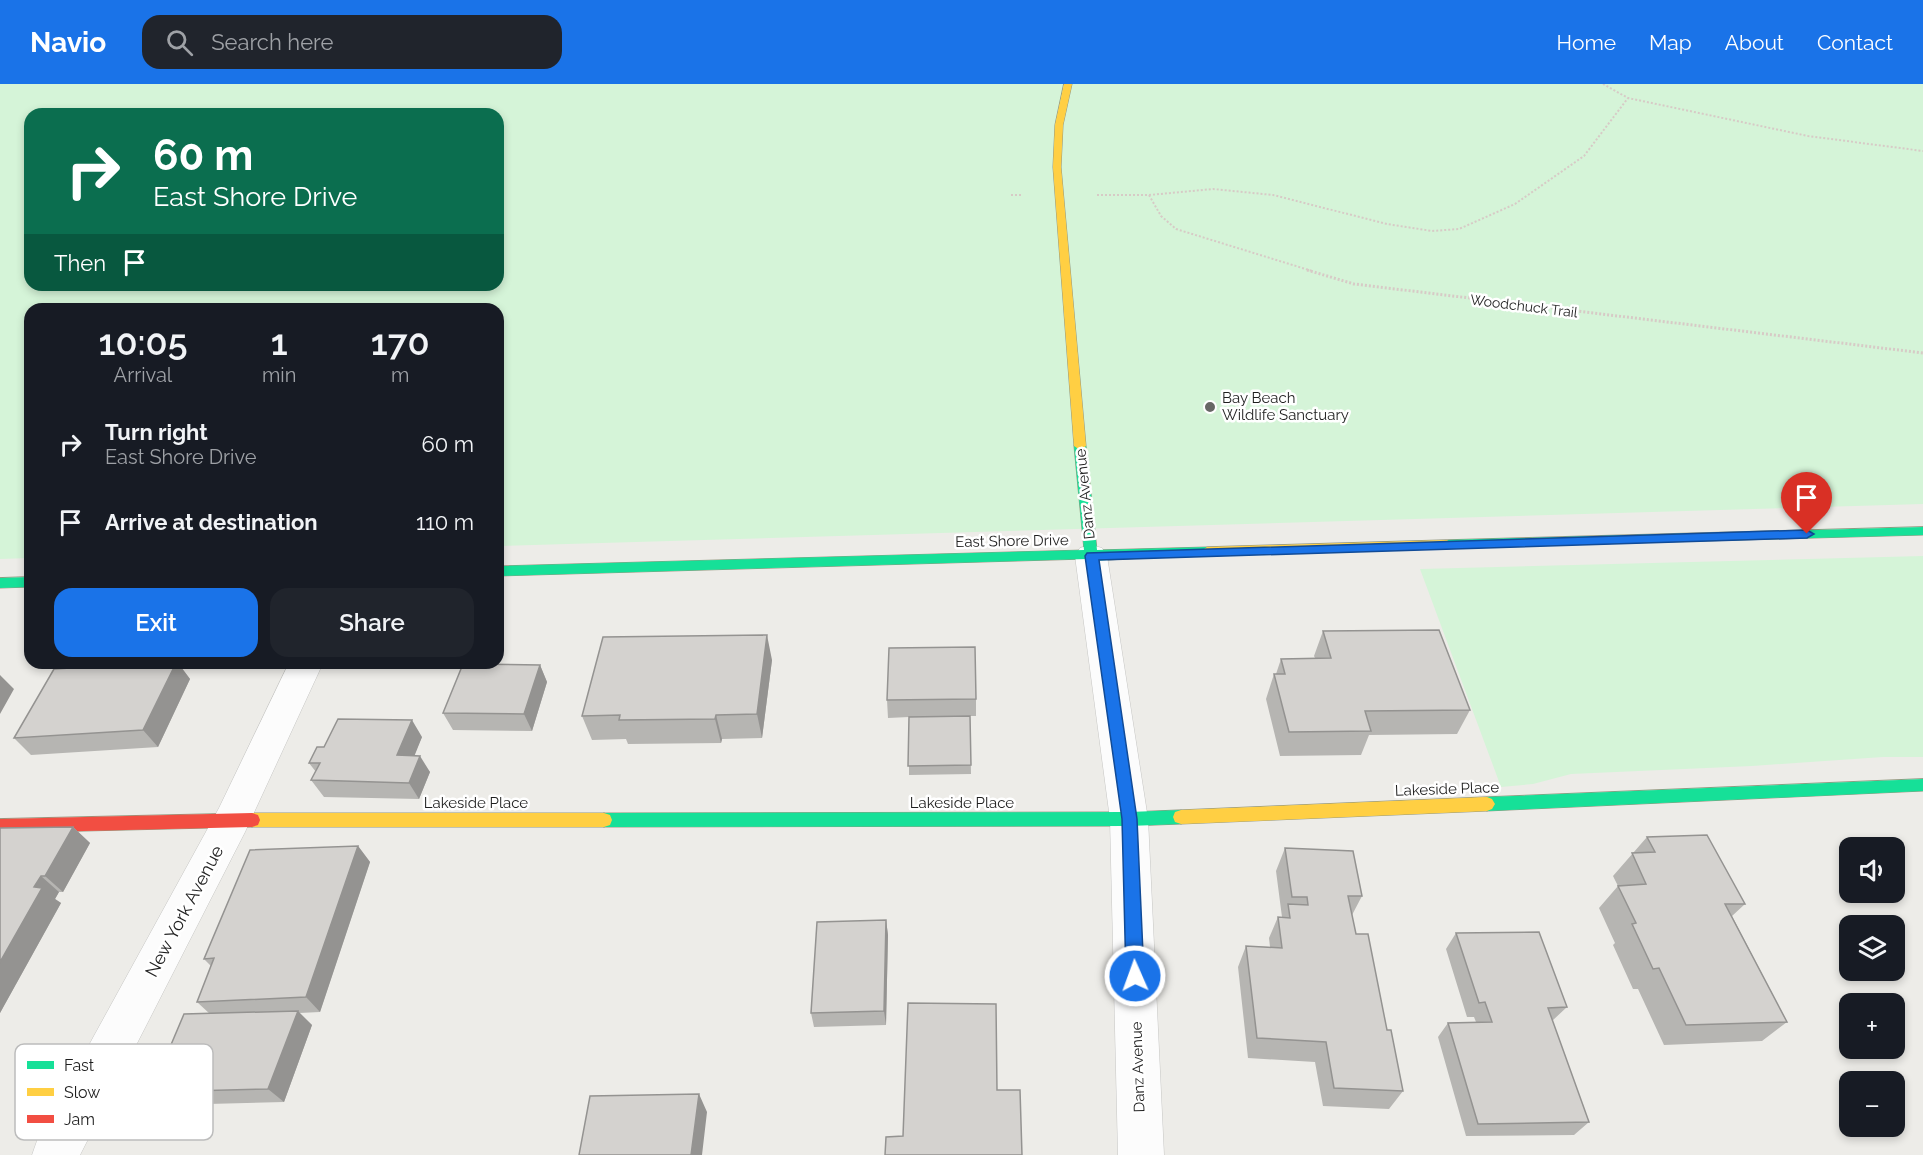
<!DOCTYPE html>
<meta charset="utf-8">
<style>
:root{--surface:#171b24;--page:#20242c;--text:#f1f3f6;--muted:#9ea1a6;--accent:#1a73e8}
body{margin:0;font-family:Raleway,sans-serif;background:var(--page);color:var(--text);height:100vh;display:flex;flex-direction:column;font-size:22px;white-space:nowrap}
*{box-sizing:border-box;margin:0}
p{font-size:20px;color:var(--muted)}
.icon{flex:none;width:33px;height:33px;fill:none;stroke:currentColor;stroke-width:2;stroke-linecap:round;stroke-linejoin:round}
.map{position:relative;flex:1;overflow:hidden}
.drawer{position:absolute;left:24px;top:219px;width:480px;height:366px;display:flex;flex-direction:column;background:var(--surface);border-radius:18px;box-shadow:0 3px 9px #0003}
.drawer>*{flex:none}
.top-card{position:absolute;left:24px;top:24px;width:480px;height:183px;border-radius:18px;box-shadow:0 3px 9px #0003;background:#0b6e4f;color:#fff;overflow:hidden}
.buttons{position:absolute;left:1839px;top:753px;display:grid;gap:12px}
.buttons a{display:grid;place-items:center;width:66px;height:66px;border-radius:12px;background:var(--surface);box-shadow:0 3px 9px #0003;font-size:30px}
.pin{position:absolute;display:grid;place-items:center;width:51px;height:51px;color:#fff;margin:-62px -26px;border-radius:50% 50% 50% 0;rotate:-45deg;box-shadow:0 0 6px #0007}
.pin .icon{rotate:45deg}
.me{position:absolute;width:66px;margin:-33px;rotate:358deg;stroke-linejoin:round;filter:drop-shadow(0 0 4px #0008)}
.turn{display:flex;align-items:center;gap:21px;height:126px;padding:0 30px;font-size:27px}
.turn .icon{width:78px;height:78px;stroke-width:2.5}
.turn b{display:block;font-size:42px;line-height:51px}
.then{display:flex;align-items:center;height:57px;padding:0 30px;background:#0003;gap:12px;font-size:22px}
.eta{display:flex;justify-content:space-evenly;align-items:center;height:102px;text-align:center}
.eta b{font-size:36px;font-weight:600;line-height:42px}
.primary-button{display:flex;gap:12px;margin-top:auto;padding:12px 30px}
.primary-button a{flex:1;height:69px;border-radius:18px;background:var(--accent);color:#fff;font-size:24px;font-weight:600;line-height:69px;text-align:center}
.primary-button a+a{background:var(--page);color:var(--text)}
ul{padding:0;list-style:none}
li{display:flex;align-items:center;gap:18px;height:78px;padding:0 30px}
li div{flex:1}
li b{display:block;font-size:22px}
li em{font-style:normal}
header{display:flex;align-items:center;gap:36px;box-sizing:border-box;height:84px;padding:0 30px;background:var(--accent);color:#fff}
header strong{font-size:28px}
nav{display:flex;gap:33px;margin-inline-start:auto;font-size:21px}
.search{width:420px;height:54px;background:var(--page);display:flex;align-items:center;gap:15px;box-sizing:border-box;padding:0 21px;border-radius:18px;color:var(--muted);font-size:22px}
.map>svg:first-child{display:block}
</style>
<header>
<strong>Navio</strong>
<div class="search"><svg class="icon" aria-label="search" viewBox="0 0 24 24"><circle cx="10" cy="10" r="6"/><path d="M15 15l6 6"/></svg>Search here</div>
<nav><a>Home</a><a>Map</a><a>About</a><a>Contact</a></nav>
</header>
<div class="map">
<svg width="1923" height="1071" viewBox="0 0 1923 1071">
<rect width="100%" height="100%" fill="#edece8"/>
<path fill="#d5f4d8" fill-rule="evenodd" d="M0,0h1923v420l-1425,42v-237h-468v249l-30,1zM30,30h468v171h-468z
M1923,472v201h-40l-131,9 -181,8 -38,10 -32,3 -81,-218z"/>
<g fill="none" stroke-linecap="round" stroke-linejoin="round">
<g stroke="#c6c6c4" stroke-width="1">
<path id="street" d="M1091,461l11,3 5,8 41,263 16,336h-46l-8,-336 -35,-263 5,-8z
M289,579h34l-78,169 -165,323h-48l6,-17 181,-330z"/>
</g>
<g stroke="#94987f" stroke-width="1">
<path id="fast" d="M1080,358l6,4 11,104 110,-3 6,4 -1,3 -121,7 -5,-2 -588,17v-10l586,-16 -10,-104z
M1923,443v8l-476,13 -6,-4 6,-4z
M30,493v10l-30,1v-10z
M1923,695v12l-436,20 -5,-2 -3,-5 3,-5 5,-2z
M1181,726l6,2 2,5 -2,5 -6,2 -52,2 -525,1 -6,-2 -2,-5 2,-5 6,-2 525,-1z"/>
</g>
<g stroke="#94987f" stroke-width="1">
<path id="slow" d="M1064,0h8l-9,41 -2,42 25,279 -6,4 -6,-4 -21,-279 2,-42z
M1447,456l6,4 -6,4 -240,7 -6,-4 6,-4z
M1487,713l5,2 3,5 -3,5 -5,2 -306,13 -6,-2 -2,-5 2,-5 6,-2z
M252,729h352l6,2 2,5 -2,5 -6,2h-352l-6,-2 -2,-5 2,-5z"/>
</g>
<g stroke="#94987f" stroke-width="1">
<path id="jam" d="M252,729l6,2 2,5 -2,5 -6,2 -252,6v-14z"/>
</g>
<path stroke="#d7cac6" stroke-width="2" stroke-dasharray="2 2" stroke-linecap="butt" d="M1603,0l25,14 180,38 115,15
M1011,111h12
M1097,111h52l64,-6 60,6 114,29 45,7 27,-2 56,-25 69,-48 44,-58
M1149,111l12,21 15,13 136,42"/>
<path stroke="#d7cac6" stroke-width="3" stroke-dasharray="2 2" stroke-linecap="butt" d="M1307,186l47,14 569,69"/>
<use href="#street" fill="#fcfcfc" fill-rule="evenodd"/>
<use href="#fast" fill="#16e098" fill-rule="evenodd"/>
<use href="#slow" fill="#ffcf43" fill-rule="evenodd"/>
<use href="#jam" fill="#f24e42" fill-rule="evenodd"/>
</g>
<path fill="#b6b5b2" d="M1323,547l147,79 -13,24 -88,1 -8,20 -81,1 -14,-57 8,-25h2l5,-15 34,-1 -1,-2z
M772,576l-10,78 -40,1 -1,4 -93,1 -2,-5 -34,1 -10,-24z
M157,579h21l12,16 -32,68 -127,8 -17,-17z
M540,581l7,17 -15,49 -79,-1 -10,-17z
M976,615v17h-6l1,58 -62,1v-58l-21,1 -1,-18z
M422,653l-8,18 16,17 -11,27 -95,-2 -13,-17 5,-8 -7,-9 15,-16z
M73,743l17,16 -27,49h-4l-4,7 6,4 -61,110v-185z
M1647,753l98,67 -13,12 55,106 -25,19 -98,4 -26,-56h-5l-20,-44 2,-2 -16,-35 19,-22 -5,-10z
M358,762l12,16 -50,150 -21,1 13,12 -28,77 -115,3 -18,-13 59,-78 -13,-12 14,-36 -7,-7z
M1285,764l77,48 -10,19 4,19 31,96 16,61 -14,18 -66,-3 -8,-44 -67,-4 -10,-91 8,-21 24,1 -1,-9 9,-21h4l-6,-46z
M886,836l2,15 -2,90 -72,2 -3,-14z
M1456,849l111,74 -15,14 37,101 -15,13 -108,1 -28,-99 10,-14 28,-1 -2,-5h-7l-21,-68z"/>
<path fill="#949391" d="M767,551l5,25 -10,78 -5,-24z
M176,579h2l12,16 -32,68 -15,-17z
M540,581l7,17 -15,49 -8,-17z
M0,591l14,14 -14,25z
M716,631l6,24 -1,4 -6,-24z
M412,636l10,17 -14,35 -11,-17z
M420,672l10,16 -11,27 -10,-16z
M73,743l17,16 -27,49 -18,-16z
M358,762l12,16 -50,150 -14,-15z
M41,792l18,16 -4,7 6,4 -61,110v-51l34,-75z
M886,836l2,15 -2,90 -2,-14z
M298,927l14,14 -28,77 -16,-13z
M699,1010l8,18 -5,43h-11z"/>
<path fill="#d4d2cf" stroke="#949391" stroke-width="1.5" d="M1439,546l31,80 -105,1 6,20 -82,1 -15,-58h11l-4,-15 50,-1 -8,-27z
M767,551l-10,79 -41,1 -1,4 -96,1 1,-5 -38,1 21,-79z
M975,563l1,52 -89,1 2,-52z
M157,579h19l-33,67 -129,8 40,-69z
M463,580l77,1 -16,49 -81,-1z
M970,632l1,49 -63,1 1,-49z
M338,635l74,1 -15,35 23,1 -11,27 -98,-3 9,-17h-11l8,-16h7z
M73,743l-28,49h-4l-7,11 8,1 -42,74v-134z
M1707,751l38,69h-20l62,118 -101,3 -27,-57 -6,1 -21,-45 4,-1 -18,-37 28,-2 -14,-31 23,-1 -8,-15z
M358,762l-52,151 -109,5 17,-44 -10,1 46,-109z
M1285,764l68,3 9,45h-14l8,38h12l19,96h4l12,61 -69,-3 -8,-46 -69,-4 -11,-92 36,2 -4,-31 12,1 -2,-14 20,1 -1,-8h-15z
M886,836l-2,91 -73,2 6,-91z
M1539,848l28,75 -19,1 41,114 -111,2 -30,-101 44,-1 -7,-20 -6,1 -23,-70z
M908,919l88,1 1,86h23l2,65h-137l1,-18 17,-1z
M298,927l-30,78 -117,3 33,-78z
M699,1010l-8,61h-112l11,-59z"/>
<path fill="#1a73e8" stroke="#114b97" stroke-width="1.5" d="M1807,446l7,4 -7,4 -708,22 38,259 7,157 -3,6 -6,2 -6,-2 -3,-6 -4,-157 -37,-263 2,-3z"/>
<circle fill="#676765" stroke="#fff" stroke-width="2" cx="1210" cy="323" r="6"/>
<g text-anchor="middle" dominant-baseline="central" stroke-width="5" stroke-linejoin="round" paint-order="stroke">
<g font-size="14" fill="#1f1f1f" stroke="#fff">
<text transform="translate(1524 222) rotate(7)">Woodchuck Trail</text>
</g>
<g font-size="15" fill="#1f1f1f" stroke="#fff" text-anchor="start">
<text x="1222" y="314">Bay Beach<tspan x="1222" dy="17">Wildlife Sanctuary</tspan></text>
</g>
<g font-size="15" fill="#1f1f1f" stroke="#fff">
<text transform="translate(1085 410) rotate(-96)">Danz Avenue</text>
<text transform="translate(1012 457) rotate(-1)">East Shore Drive</text>
<text transform="translate(1447 705) rotate(-2)">Lakeside Place</text>
<text x="476" y="719">Lakeside Place</text>
<text x="962" y="719">Lakeside Place</text>
<text transform="translate(1138 983) rotate(-92)">Danz Avenue</text>
</g>
<g font-size="18" fill="#1f1f1f" stroke="#fff">
<text transform="translate(184 827) rotate(-62)">New York Avenue</text>
</g>
</g>
<rect x="15" y="960" width="198" height="96" rx="9" fill="#fff" stroke="#bcbcbc" stroke-width="1.5"/>
<rect x="27" y="977" width="27" height="8" fill="#16e098"/>
<rect x="27" y="1004" width="27" height="8" fill="#ffcf43"/>
<rect x="27" y="1031" width="27" height="8" fill="#f24e42"/>
<g font-size="16" fill="#1f1f1f">
<text x="64" y="987">Fast</text>
<text x="64" y="1014">Slow</text>
<text x="64" y="1041">Jam</text>
</g>
</svg>
<div class="buttons">
<a><svg class="icon" aria-label="sound" viewBox="0 0 24 24"><path d="M4 9h4l5-4v14l-5-4H4zM17 9q2 3 0 6"/></svg></a>
<a><svg class="icon" aria-label="layers" viewBox="0 0 24 24"><path d="M12 4l9 5-9 5-9-5zM3 14l9 5 9-5"/></svg></a>
<a>+</a>
<a>−</a>
</div>
<div class="pin" style="left:1807px;top:450px;background:#d93025"><svg class="icon" aria-label="arrive" viewBox="0 0 24 24"><path d="M6 21V4h12l-3 4 3 4H6"/></svg></div>
<svg class="me" style="left:1135px;top:892px" viewBox="-20 -20 40 40"><circle r="17" fill="#1a73e8" stroke="#fff" stroke-width="3"/><path d="M0-11L8 9 0 5-8 9z" fill="#fff"/></svg>
<div class="top-card">
<div class="turn"><svg class="icon" aria-label="right" viewBox="0 0 24 24"><path d="M7 20v-9h11M14 6l5 5-5 5"/></svg><div><b>60 m</b>East Shore Drive</div></div>
<div class="then">Then<svg class="icon" aria-label="arrive" viewBox="0 0 24 24"><path d="M6 21V4h12l-3 4 3 4H6"/></svg></div>
</div>
<section class="drawer">
<div class="eta">
<div><b>10:05</b><p>Arrival</p></div>
<div><b>1</b><p>min</p></div>
<div><b>170</b><p>m</p></div>
</div>
<ul>
<li><svg class="icon" aria-label="right" viewBox="0 0 24 24"><path d="M7 20v-9h11M14 6l5 5-5 5"/></svg><div><b>Turn right</b><p>East Shore Drive</p></div><em>60 m</em></li>
<li><svg class="icon" aria-label="arrive" viewBox="0 0 24 24"><path d="M6 21V4h12l-3 4 3 4H6"/></svg><div><b>Arrive at destination</b></div><em>110 m</em></li>
</ul>
<div class="primary-button"><a>Exit</a><a>Share</a></div>
</section>
</div>
